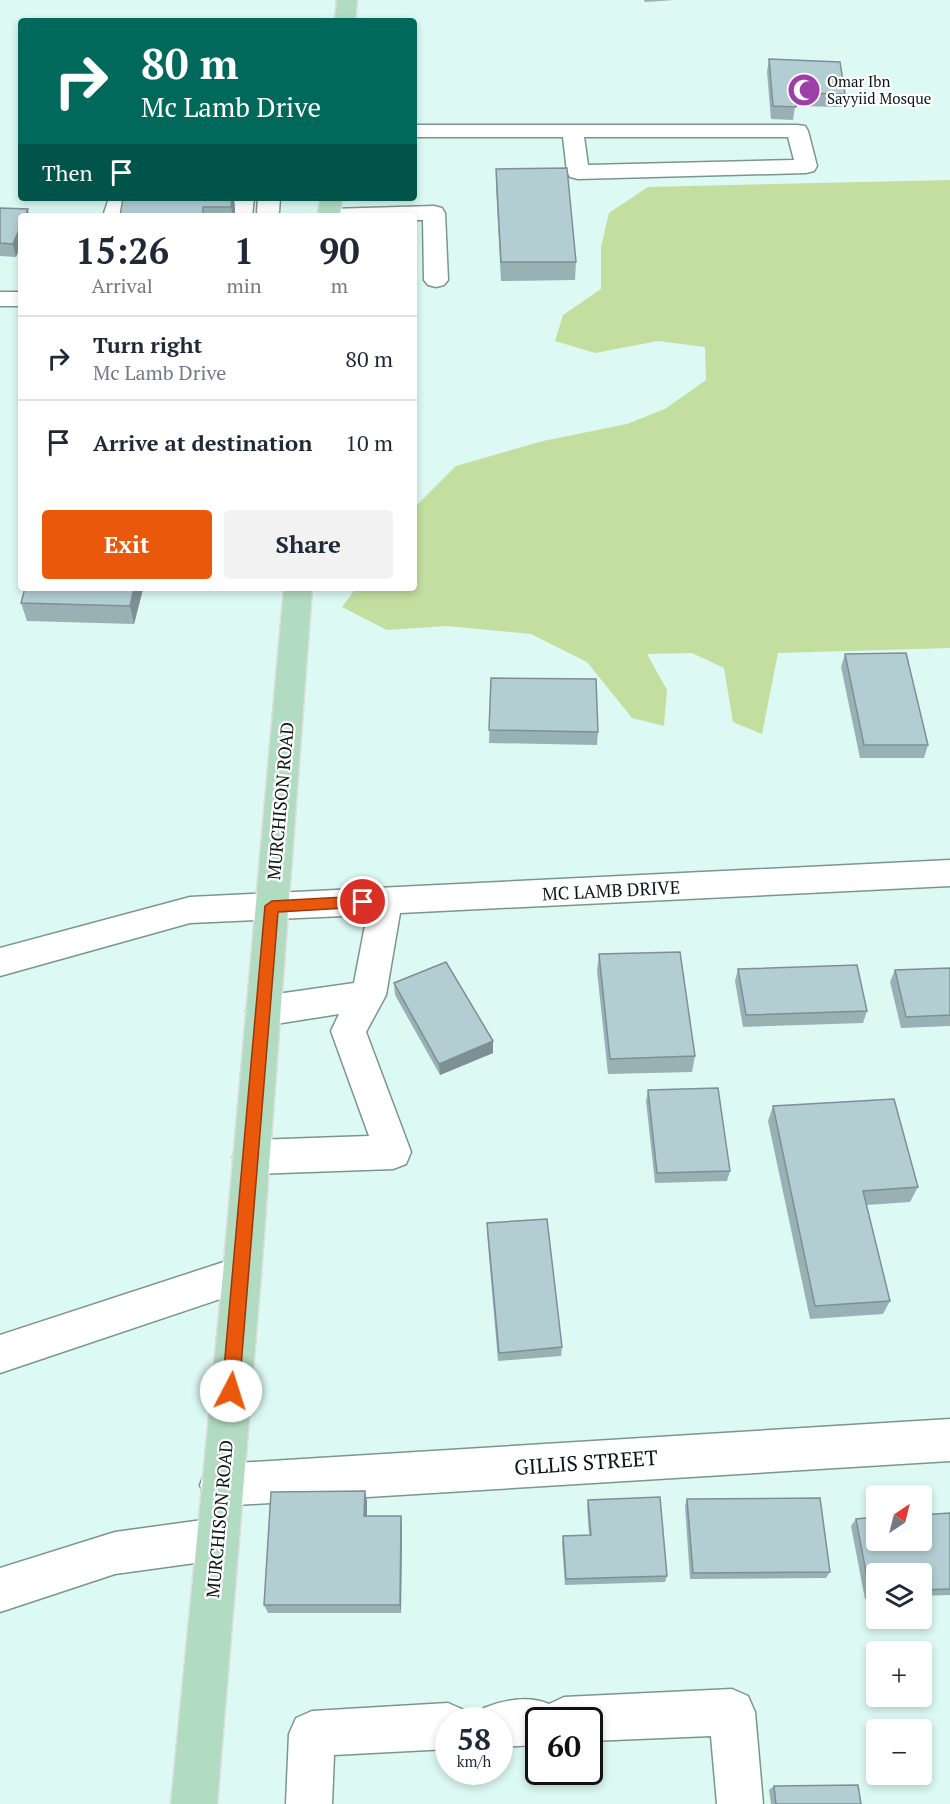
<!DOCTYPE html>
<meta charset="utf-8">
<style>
:root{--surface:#fff;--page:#f2f2f3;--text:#1f2937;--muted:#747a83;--line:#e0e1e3;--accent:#ea580c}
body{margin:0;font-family:"PT Serif",serif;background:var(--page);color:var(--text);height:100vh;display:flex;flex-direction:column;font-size:22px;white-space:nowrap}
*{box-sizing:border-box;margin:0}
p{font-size:20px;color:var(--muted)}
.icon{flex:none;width:33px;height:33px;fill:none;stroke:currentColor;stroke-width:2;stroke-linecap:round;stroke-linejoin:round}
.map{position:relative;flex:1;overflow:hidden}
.sheet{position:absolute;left:18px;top:213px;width:399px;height:378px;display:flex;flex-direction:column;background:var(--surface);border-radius:6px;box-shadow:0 3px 9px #0003}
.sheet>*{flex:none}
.top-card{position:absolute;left:18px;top:18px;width:399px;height:183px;border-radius:6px;box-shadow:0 3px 9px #0003;background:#00695c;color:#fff;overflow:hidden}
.needle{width:39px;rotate:35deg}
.controls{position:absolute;left:866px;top:1485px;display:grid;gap:12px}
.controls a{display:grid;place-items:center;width:66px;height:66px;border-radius:6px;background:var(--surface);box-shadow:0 3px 9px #0003;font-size:30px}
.speed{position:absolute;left:435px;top:1707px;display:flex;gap:12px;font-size:30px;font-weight:700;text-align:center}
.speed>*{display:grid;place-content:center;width:78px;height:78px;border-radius:50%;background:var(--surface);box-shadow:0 3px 9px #0003;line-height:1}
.speed small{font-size:15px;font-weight:400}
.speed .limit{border:3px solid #111;border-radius:9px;background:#fff;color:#111}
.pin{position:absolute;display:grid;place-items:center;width:51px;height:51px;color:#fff;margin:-26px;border:3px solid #fff;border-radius:50%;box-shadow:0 2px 6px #0007}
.me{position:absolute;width:66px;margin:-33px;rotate:5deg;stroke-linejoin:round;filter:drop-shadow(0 0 4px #0008)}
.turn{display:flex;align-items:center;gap:21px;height:126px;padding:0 24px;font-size:27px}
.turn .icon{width:78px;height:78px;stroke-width:2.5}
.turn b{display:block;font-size:42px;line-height:51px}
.then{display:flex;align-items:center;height:57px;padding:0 24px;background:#0003;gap:12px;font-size:22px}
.eta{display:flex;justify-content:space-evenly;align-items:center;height:102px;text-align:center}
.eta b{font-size:36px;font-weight:600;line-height:42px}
.primary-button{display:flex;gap:12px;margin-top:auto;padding:12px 24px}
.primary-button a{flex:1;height:69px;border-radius:6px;background:var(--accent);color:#fff;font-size:24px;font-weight:600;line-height:69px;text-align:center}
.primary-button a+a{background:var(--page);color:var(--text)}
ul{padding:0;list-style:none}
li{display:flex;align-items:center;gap:18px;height:84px;padding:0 24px;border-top:2px solid var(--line)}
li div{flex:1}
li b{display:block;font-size:22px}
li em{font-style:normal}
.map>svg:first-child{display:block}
</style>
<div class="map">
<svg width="950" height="1804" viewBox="0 0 950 1804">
<rect width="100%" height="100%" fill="#dcf9f4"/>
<path fill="#c3de9f" d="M950,180v468l-172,5 -16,81 -29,-12 -9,-54 -32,-15 -45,1 20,36 -3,36 -32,-8 -45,-56 -56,-28 -84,-8 -60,4 -45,-23 14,-19h58v-80l42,-42 87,-25 84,-17 38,-15 41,-29 -1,-33 -47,-6 -63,12 -40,-12 8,-26 38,-26v-42l8,-34 39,-26z"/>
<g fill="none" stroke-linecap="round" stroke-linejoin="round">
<g stroke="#7b9591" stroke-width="3">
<path id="minor" d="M414,125h383l8,1 3,5 9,35 -3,5 -8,2 -228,6 -8,-2 -3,-5 -4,-35h-149zM584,137h204l6,23 -206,5z
M109,198h22l-6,18h-22z
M232,198h22l-2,18h-22z
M258,198h22l-1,14 -2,4h-18l-2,-4z
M434,206l8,2 3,5 3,67 -4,5 -8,2 -8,-2 -4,-5 -1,-60h-9v-4h-96l3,-5 8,-2z
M0,292h21v14h-21z
M950,860v26l-550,27 -14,82 -20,37 45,120 -5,12 -13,5 -142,5 -13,-5 -5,-12 5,-12 13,-5 118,-4 -38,-105 8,-17 -76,12 -12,-5 -5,-10 5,-10 12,-5 91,-13 13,-68 -177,8 -190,53v-28l190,-51z
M242,1256l14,5 5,13 -5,13 -256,86v-38z
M950,1419v42l-729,45 -15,-6 -6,-15 6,-15 15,-6z
M217,1518l15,6 6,15 -6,15 -15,6 -102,14 -115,38v-44l115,-36z
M732,1689l16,7 7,16 8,92h-46l-6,-68 -121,5v-21h-52v25l-38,2v-27h-21l5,-12c19,-8 45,-13 65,-4l15,-7z
M448,1703l16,7 4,10h-20v29l-114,6 -2,49h-46l3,-70 7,-16 16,-7z"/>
</g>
<g stroke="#dddede" stroke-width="3">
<path id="major" d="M337,0h20l-2,21h-20z
M320,198h22l-2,18h-22z
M284,588h28l-51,686 -44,530h-46l52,-530z"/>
</g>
<use href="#minor" fill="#fff" fill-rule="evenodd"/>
<use href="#major" fill="#b2dcc1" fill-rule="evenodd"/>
</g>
<path fill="#99b1b5" d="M644,0h31l-30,2z
M769,59l76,35 -3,13 -47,-1 -2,14 -22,-1 -4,-47z
M496,169l80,93 -1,18 -74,1 -5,-94z
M234,198l1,12v6h-115z
M0,208l28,1 -12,48 -16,-1z
M25,588h143l-1,2 -24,-1 -9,35 -107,-3 -6,-18z
M845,654l83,91 -4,13h-64l-19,-91z
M491,678l107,54 -1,13 -108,-2z
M599,954l96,102 -3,16 -84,2 -11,-103z
M950,968v58l-49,2 -11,-46 5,-12z
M738,969l129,42 -4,12 -120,4 -8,-46z
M394,983l99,58v12l-53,22 -45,-80z
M648,1090l82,81 -3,10 -72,2 -9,-82z
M773,1106l145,81 -8,15 -43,3 23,96 -7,13 -73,5 -42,-198z
M487,1223l75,124 -1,9 -63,5 -11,-128z
M687,1499l143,73 -4,6 -136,1 -5,-73z
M588,1500l79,76 -2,6 -100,3 -3,-42 1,-7 26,-1 -2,-28z
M367,1501v15h34l1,10 -1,87h-133l-4,-8z
M950,1513v82l-29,1v-22h-45v25h-11l-14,-73 5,-7z
M774,1786l87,18h-90l-2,-14z"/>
<path fill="#7d9094" d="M232,198h2l1,12v6h-2l-2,-9z
M28,209l1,7h-4z
M21,225v21l-5,11 -3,-13z
M134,588h8l1,1 -9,35 -4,-18z
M493,1041v12l-53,22 -1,-11z
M365,1491l2,10v25l-3,-10z
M401,1516l1,10 -1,87 -1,-8z"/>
<path fill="#b2ced3" stroke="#7d9094" stroke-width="1.5" d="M769,59l71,3 5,32 -51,-1 2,14 -23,-1z
M567,168l9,94h-75l-5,-93z
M123,198h109l-1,9h-28v7l-83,2z
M0,208l28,1 -3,7h-4v9l-8,19 -13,-1z
M25,588h109l-4,18 -109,-3z
M906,653l22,92h-64l-19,-91z
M491,678l105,1 2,53 -109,-2z
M680,952l15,104 -85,3 -11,-105z
M446,962l47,79 -54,23 -45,-81z
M857,965l10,46 -121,4 -8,-46z
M950,968v47l-44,2 -11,-47z
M718,1088l12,83 -73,2 -9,-83z
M894,1099l24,88 -55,4 27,110 -75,5 -42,-200z
M547,1219l15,128 -63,6 -12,-130z
M365,1491l-1,25h37l-1,89h-136l7,-113z
M660,1497l7,79 -101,3 -3,-43 28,-1 -3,-35z
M820,1498l10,74 -137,1 -6,-74z
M950,1513v76l-29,1v-16h-45v19h-6l-14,-74 20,-2v23h45v-25z
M858,1785l3,19h-85l-2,-18z"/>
<path fill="#ea580c" stroke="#983908" stroke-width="1.5" d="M363,896l7,6 -7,5 -85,5 -39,479 -3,6 -5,2 -6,-2 -3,-6 43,-485 7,-5z"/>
<defs>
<g id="mosque-disc" transform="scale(1.725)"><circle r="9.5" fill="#9e3fa7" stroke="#fff"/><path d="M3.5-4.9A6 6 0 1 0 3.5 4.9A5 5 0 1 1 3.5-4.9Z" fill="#fff"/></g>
</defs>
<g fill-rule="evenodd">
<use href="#mosque-disc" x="804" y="90"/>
</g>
<g text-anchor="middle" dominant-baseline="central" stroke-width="4.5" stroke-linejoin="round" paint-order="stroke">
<g font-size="15" fill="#0b1514" stroke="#fff" text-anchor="start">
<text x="827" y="81">Omar Ibn<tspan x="827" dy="17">Sayyiid Mosque</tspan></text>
</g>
<g font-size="18" fill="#0b1514" stroke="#fff">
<text transform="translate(280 801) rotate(-85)">MURCHISON ROAD</text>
<text transform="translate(611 890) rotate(-3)">MC LAMB DRIVE</text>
<text transform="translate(219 1519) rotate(-85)">MURCHISON ROAD</text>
</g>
<g font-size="21" fill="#0b1514" stroke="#fff">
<text transform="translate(586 1462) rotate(-4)">GILLIS STREET</text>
</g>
</g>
</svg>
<div class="controls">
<a><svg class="needle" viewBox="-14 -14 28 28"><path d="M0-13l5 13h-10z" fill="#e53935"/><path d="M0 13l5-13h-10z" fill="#747a83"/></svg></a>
<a><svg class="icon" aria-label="layers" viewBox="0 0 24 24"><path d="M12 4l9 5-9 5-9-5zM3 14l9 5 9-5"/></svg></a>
<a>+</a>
<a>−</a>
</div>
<div class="speed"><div>58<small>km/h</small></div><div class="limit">60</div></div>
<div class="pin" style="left:363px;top:902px;background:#d93025"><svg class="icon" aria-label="arrive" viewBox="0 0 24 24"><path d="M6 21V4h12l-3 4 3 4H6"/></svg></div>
<svg class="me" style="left:231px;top:1391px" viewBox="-20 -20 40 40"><circle r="19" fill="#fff"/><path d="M0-13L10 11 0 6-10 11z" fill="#ea580c"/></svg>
<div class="top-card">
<div class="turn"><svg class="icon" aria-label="right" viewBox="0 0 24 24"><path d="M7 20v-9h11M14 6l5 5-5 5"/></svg><div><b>80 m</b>Mc Lamb Drive</div></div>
<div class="then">Then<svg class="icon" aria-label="arrive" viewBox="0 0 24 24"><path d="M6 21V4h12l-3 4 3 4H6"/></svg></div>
</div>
<section class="sheet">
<div class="eta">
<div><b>15:26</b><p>Arrival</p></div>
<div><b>1</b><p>min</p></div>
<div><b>90</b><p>m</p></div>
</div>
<ul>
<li><svg class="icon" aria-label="right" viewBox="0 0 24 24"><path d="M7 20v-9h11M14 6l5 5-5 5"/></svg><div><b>Turn right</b><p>Mc Lamb Drive</p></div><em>80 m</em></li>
<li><svg class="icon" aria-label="arrive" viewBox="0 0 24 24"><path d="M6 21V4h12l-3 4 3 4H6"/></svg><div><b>Arrive at destination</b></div><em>10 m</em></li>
</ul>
<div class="primary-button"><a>Exit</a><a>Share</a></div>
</section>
</div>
